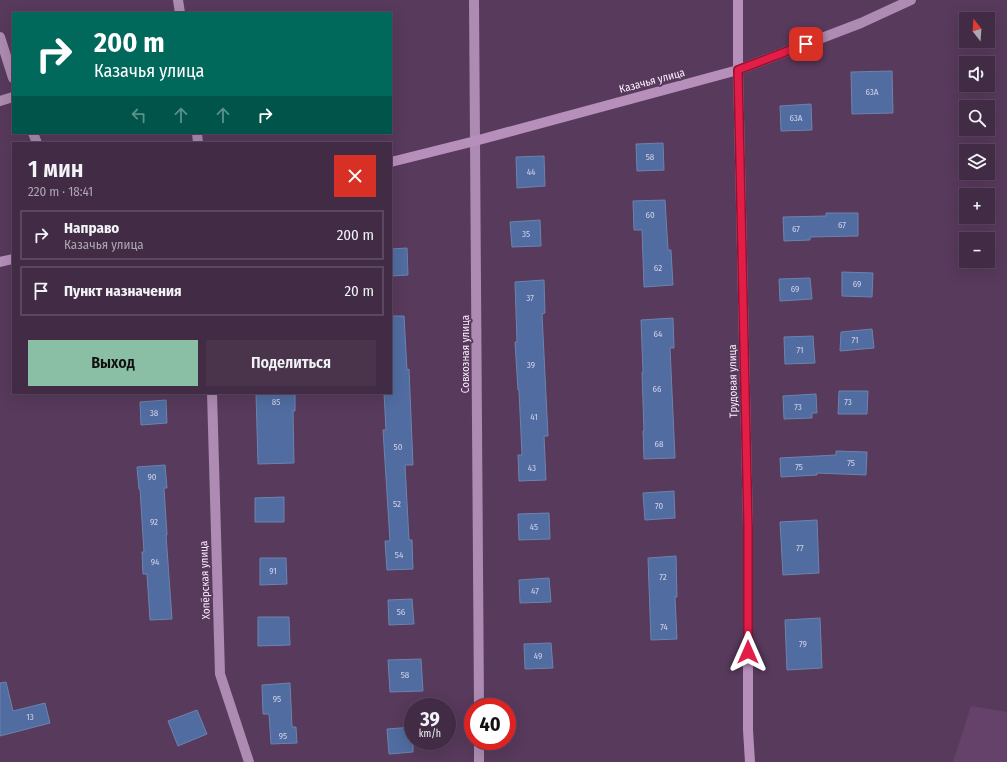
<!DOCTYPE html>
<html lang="ru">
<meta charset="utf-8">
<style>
:root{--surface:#422c45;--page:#49344c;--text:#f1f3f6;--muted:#aea7b3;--line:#5a485e;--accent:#8abfa5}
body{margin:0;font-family:"Fira Sans Condensed",sans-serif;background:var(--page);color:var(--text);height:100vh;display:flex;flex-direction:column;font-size:15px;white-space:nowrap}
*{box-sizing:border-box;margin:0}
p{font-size:13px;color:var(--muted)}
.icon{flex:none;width:22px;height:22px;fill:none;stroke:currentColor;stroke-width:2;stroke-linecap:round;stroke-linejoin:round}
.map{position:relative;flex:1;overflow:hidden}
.drawer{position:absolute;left:12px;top:142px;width:380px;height:252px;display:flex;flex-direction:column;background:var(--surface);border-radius:0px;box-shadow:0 4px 16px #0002,0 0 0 1px var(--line)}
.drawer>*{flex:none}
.banner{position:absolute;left:12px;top:12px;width:380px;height:122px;border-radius:0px;box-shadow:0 4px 16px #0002,0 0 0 1px var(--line);background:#00695c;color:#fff;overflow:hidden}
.needle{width:26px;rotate:343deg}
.controls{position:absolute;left:959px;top:12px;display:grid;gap:8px}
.controls a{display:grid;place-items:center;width:36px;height:36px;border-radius:0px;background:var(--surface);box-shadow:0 4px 16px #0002,0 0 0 1px var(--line);font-size:20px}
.speed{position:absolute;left:404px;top:698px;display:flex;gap:8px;font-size:20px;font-weight:700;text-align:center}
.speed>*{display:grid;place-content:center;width:52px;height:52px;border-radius:50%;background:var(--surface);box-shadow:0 4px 16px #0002,0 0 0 1px var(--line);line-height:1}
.speed small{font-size:10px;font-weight:400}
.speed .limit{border:6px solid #d22;background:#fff;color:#111}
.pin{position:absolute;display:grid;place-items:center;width:34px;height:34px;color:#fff;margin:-17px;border-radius:8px;box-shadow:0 2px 6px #0006}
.me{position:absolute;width:44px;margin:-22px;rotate:0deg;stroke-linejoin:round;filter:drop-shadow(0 0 3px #0008)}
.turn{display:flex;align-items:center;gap:14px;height:84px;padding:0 16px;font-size:18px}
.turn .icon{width:52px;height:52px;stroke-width:2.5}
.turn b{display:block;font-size:28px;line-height:34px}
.lanes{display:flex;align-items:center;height:38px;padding:0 16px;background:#0003;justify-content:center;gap:20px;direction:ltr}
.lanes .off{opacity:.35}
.round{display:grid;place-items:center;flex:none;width:42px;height:42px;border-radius:0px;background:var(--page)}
.overview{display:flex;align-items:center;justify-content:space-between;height:68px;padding:0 16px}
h1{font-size:24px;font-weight:600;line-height:30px}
.primary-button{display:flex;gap:8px;margin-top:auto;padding:8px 16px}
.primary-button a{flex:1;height:46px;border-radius:0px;background:var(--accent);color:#111;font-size:16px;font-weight:600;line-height:46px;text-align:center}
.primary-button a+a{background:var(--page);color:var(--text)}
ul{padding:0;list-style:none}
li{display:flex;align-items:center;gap:12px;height:50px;margin:0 8px 6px;padding:0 8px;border:2px solid var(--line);border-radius:0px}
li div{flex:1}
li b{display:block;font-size:15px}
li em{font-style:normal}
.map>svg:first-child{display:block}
</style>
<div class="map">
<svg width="1007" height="762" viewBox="0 0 1007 762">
<rect width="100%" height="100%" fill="#583a5c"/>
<path fill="#644269" d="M971,706l36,6v50h-54z"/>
<path fill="#506ca1" stroke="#6d83ac" d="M892,71l1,42 -41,1 -1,-42z
M811,104l1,26 -31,1 -1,-25z
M663,143l1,27 -27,1 -1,-27z
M544,156l1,30 -28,2 -1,-31z
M665,200l3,50h3l2,35 -29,2 -2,-57h-8l-1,-29z
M826,213h32v23l-48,1v3l-26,1 -1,-24 43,-1z
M540,220l1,26 -29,1 -2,-25z
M407,248l1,27 -17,1v-27z
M842,272l31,1 -1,24 -30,-1z
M810,278l2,21 -32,2 -1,-22z
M544,280l1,33 -3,1 6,122h-4l2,44 -27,1 -1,-26h4l-3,-65h-1l-3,-48h2l-2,-60z
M391,316h13l3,54 2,-1 4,96h-8l4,75h3l1,29 -26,1 -2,-29h5l-7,-111h3l-2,-37h7z
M673,318l1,30h-4l5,110 -31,1 -1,-28h1l-2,-59h1l-2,-52z
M872,329l2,19 -34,3 1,-19z
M813,336l2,27 -30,1 -1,-27z
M839,391h29l-1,23h-29z
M256,393h39v18h-2l1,52 -36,1z
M816,394l1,19h-5v5l-28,1 -1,-23z
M166,400l1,23 -26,2 -1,-23z
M836,451l31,1 -1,23 -49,-2v2l-36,2 -1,-19 56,-3z
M165,465l2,23h-3l3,47h-1l6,84 -22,1 -3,-46h-4l-1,-22h2l-4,-63h-1l-2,-22z
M674,491l1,27 -30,2 -2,-27z
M284,497v25h-29v-24z
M549,513l1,26 -31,1 -1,-26z
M817,520l2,53 -36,2 -3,-53z
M676,556l1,41h-2l2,42 -26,1 -3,-82z
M260,558h26l1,26 -27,1z
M549,578l2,24 -31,1 -1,-23z
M412,599l2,25 -25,1 -1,-25z
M258,617h31l1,28 -32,1z
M820,618l2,50 -35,2 -2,-50z
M551,643l2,25 -28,1 -1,-25z
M421,659l2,32 -33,1 -2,-32z
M6,682l7,29 32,-8 5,20 -50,13v-53z
M290,683l2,44h4l1,16 -26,1 -2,-30h-6l-1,-29z
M197,710l10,24 -29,12 -10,-25z
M413,727v25l-24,2 -2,-25z"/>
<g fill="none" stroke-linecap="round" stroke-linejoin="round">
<path stroke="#ad8bb2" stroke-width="10" d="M0,101l13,-4"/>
<path stroke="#ad8bb2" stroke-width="10" d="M178,0l2,13
M474,0l5,707
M0,37l13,41
M738,70l123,-47 50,-23
M33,133l4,10
M197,133l1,10
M212,393l8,281 29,88
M479,741v21"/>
<path stroke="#b68fbb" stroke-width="10" d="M738,0v70l10,457v203l2,32
M391,162l84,-21 263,-71
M0,262l13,-3"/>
</g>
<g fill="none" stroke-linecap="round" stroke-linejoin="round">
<g stroke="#92132f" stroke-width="10">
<path id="route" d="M748,652v-125l-10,-457 68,-26"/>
</g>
<use href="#route" stroke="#e11d48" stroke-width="7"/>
</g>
<g text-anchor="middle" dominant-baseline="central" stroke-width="4" stroke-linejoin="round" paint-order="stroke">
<g font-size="9" fill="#d1d0e6">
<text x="872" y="92">63А</text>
<text x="796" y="118">63А</text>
<text x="650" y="157">58</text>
<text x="531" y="172">44</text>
<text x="650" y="215">60</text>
<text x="842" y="225">67</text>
<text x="796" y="229">67</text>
<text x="526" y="234">35</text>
<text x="658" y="268">62</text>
<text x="857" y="284">69</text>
<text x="795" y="289">69</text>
<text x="530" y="298">37</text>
<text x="658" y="334">64</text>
<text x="855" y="340">71</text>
<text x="800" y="350">71</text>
<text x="531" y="365">39</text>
<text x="657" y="389">66</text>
<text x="276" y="402">85</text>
<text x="848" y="402">73</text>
<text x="798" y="407">73</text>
<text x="154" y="413">38</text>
<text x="534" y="417">41</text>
<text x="659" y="444">68</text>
<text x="398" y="447">50</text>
<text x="851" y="463">75</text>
<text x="799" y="467">75</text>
<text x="532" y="468">43</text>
<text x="152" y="477">90</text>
<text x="397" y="504">52</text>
<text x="659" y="506">70</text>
<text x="154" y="522">92</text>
<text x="534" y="527">45</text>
<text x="800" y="548">77</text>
<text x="399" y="555">54</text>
<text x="155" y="562">94</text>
<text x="273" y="571">91</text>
<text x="663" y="577">72</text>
<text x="535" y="591">47</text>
<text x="401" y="612">56</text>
<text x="664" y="627">74</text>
<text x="803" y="644">79</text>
<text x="538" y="656">49</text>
<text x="405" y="675">58</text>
<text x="277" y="699">95</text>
<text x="30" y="717">13</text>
<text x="283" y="736">95</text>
</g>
<g font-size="11" fill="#fcf1fd" stroke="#583a5c">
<text transform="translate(652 81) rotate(-15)">Казачья улица</text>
<text transform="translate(465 354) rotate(-90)">Совхозная улица</text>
<text transform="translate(733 381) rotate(-91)">Трудовая улица</text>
<text transform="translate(205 580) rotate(-92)">Хопёрская улица</text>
</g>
</g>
</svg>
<div class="controls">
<a><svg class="needle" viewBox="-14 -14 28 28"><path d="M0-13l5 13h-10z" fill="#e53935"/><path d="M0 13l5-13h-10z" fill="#aea7b3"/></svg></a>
<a><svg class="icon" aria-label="sound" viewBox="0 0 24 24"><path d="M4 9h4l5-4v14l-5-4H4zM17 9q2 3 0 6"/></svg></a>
<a><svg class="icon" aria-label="search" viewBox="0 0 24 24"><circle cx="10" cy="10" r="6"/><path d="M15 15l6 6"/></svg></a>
<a><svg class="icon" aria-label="layers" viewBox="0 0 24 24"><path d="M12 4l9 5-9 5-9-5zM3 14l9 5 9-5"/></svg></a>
<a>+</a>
<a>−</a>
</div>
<div class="speed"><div>39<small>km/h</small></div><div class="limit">40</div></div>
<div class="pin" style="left:806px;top:44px;background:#d93025"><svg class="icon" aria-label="arrive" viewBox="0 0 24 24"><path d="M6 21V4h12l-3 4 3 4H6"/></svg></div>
<svg class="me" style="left:748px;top:652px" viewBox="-20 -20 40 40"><path d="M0-17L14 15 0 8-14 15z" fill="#e11d48" stroke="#fff" stroke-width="4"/></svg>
<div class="banner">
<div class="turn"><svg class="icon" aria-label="right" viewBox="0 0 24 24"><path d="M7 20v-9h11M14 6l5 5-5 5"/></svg><div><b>200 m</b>Казачья улица</div></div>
<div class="lanes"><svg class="icon off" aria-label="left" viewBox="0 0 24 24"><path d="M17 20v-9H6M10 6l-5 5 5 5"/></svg><svg class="icon off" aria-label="ahead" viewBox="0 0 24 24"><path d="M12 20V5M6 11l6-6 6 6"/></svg><svg class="icon off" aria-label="ahead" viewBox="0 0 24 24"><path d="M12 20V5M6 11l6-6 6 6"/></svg><svg class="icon" aria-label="right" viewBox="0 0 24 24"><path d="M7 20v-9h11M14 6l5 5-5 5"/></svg></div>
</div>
<section class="drawer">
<div class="overview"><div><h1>1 мин</h1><p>220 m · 18:41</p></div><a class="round" style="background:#d93025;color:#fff"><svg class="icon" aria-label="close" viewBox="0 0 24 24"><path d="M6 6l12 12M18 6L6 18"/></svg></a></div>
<ul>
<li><svg class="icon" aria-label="right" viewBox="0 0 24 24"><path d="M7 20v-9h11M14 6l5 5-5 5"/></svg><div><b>Направо</b><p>Казачья улица</p></div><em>200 m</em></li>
<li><svg class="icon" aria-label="arrive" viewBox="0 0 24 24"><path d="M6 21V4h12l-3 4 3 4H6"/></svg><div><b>Пункт назначения</b></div><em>20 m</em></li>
</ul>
<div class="primary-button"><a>Выход</a><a>Поделиться</a></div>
</section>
</div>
